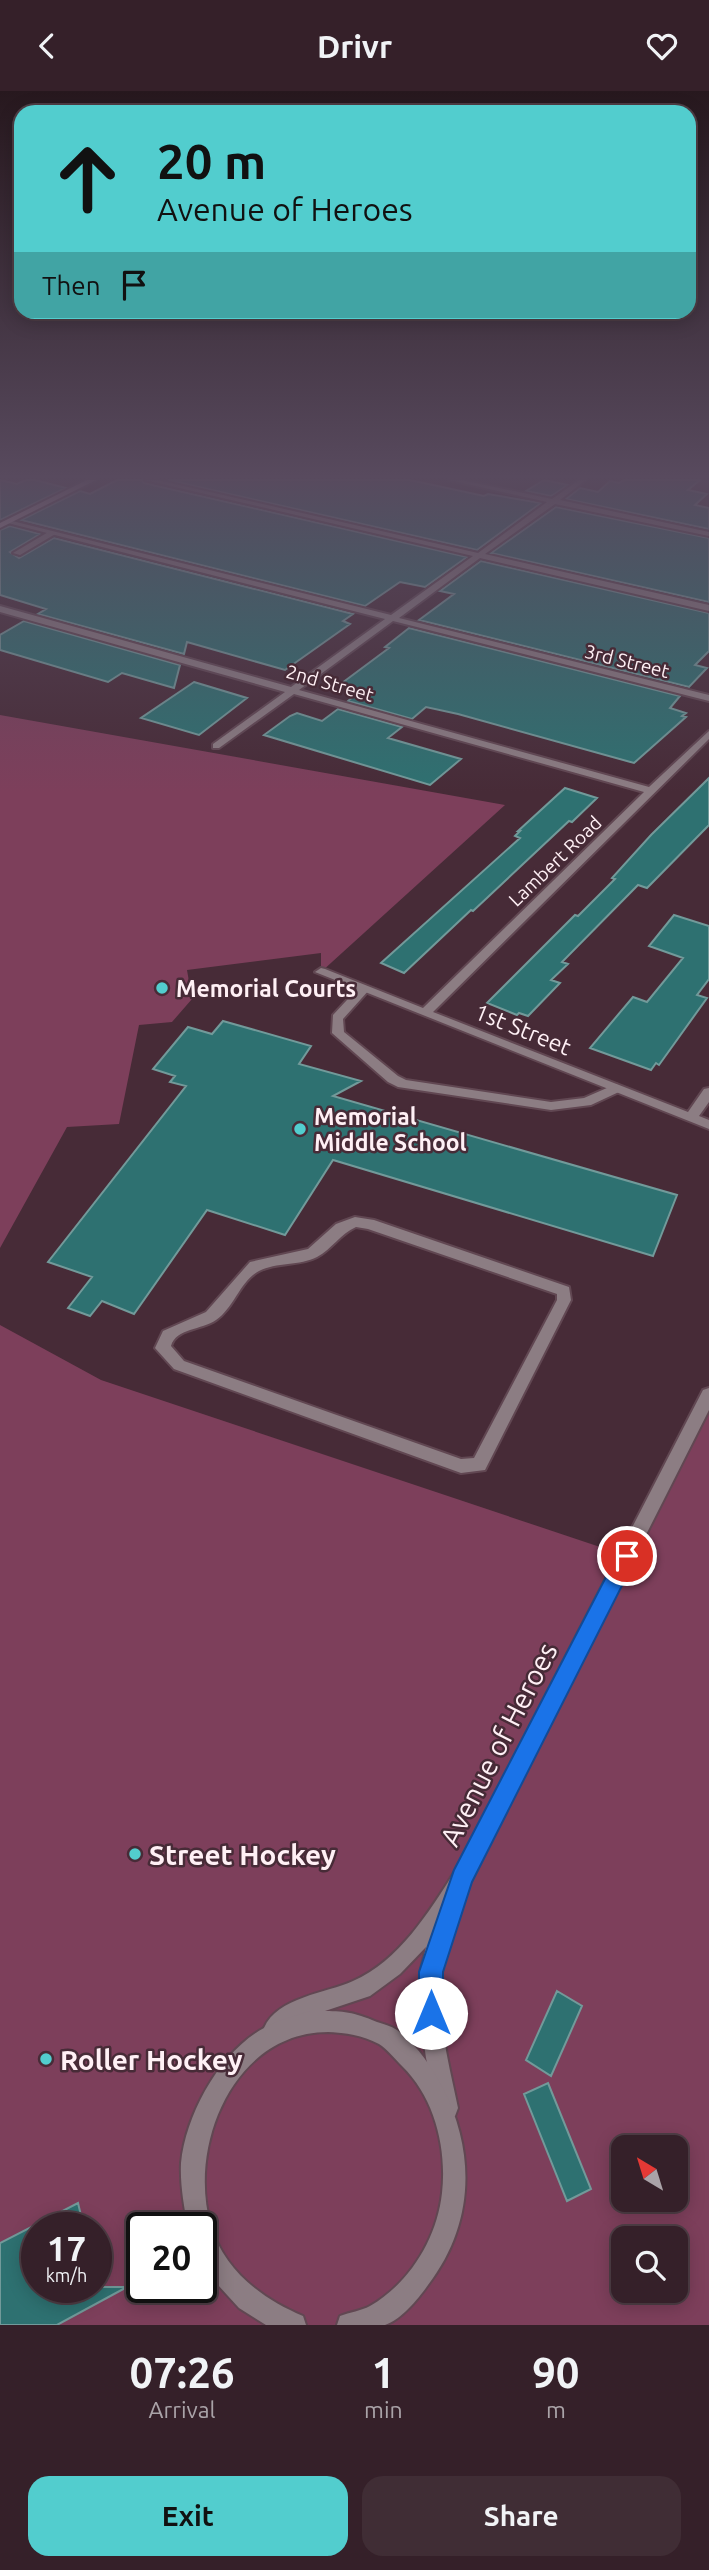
<!DOCTYPE html>
<style>
:root{--surface:#352029;--page:#402d35;--text:#f1f3f6;--muted:#aaa3a8;--line:#4f3e46;--accent:#52cdce}
body{margin:0;font-family:Ubuntu,sans-serif;background:var(--page);color:var(--text);height:100vh;display:flex;flex-direction:column;font-size:26px;white-space:nowrap}
*{box-sizing:border-box;margin:0}
p{font-size:23px;color:var(--muted)}
.icon{flex:none;width:38px;height:38px;fill:none;stroke:currentColor;stroke-width:2;stroke-linecap:round;stroke-linejoin:round}
.map{position:relative;height:2234px;overflow:hidden}
.sheet{display:flex;flex-direction:column;background:var(--surface);flex:1}
.sheet>*{flex:none}
.top-card{position:absolute;left:14px;top:14px;width:682px;height:214px;border-radius:21px;box-shadow:0 4px 18px #0003,0 0 0 2px var(--line);background:#52cdce;color:#111;overflow:hidden}
.needle{width:46px;rotate:322deg}
.fabs{position:absolute;left:611px;top:2044px;display:grid;gap:14px}
.fabs a{display:grid;place-items:center;width:77px;height:77px;border-radius:14px;background:var(--surface);box-shadow:0 4px 18px #0003,0 0 0 2px var(--line);font-size:35px}
.speed{position:absolute;left:21px;top:2121px;display:flex;gap:14px;font-size:35px;font-weight:700;text-align:center}
.speed>*{display:grid;place-content:center;width:91px;height:91px;border-radius:50%;background:var(--surface);box-shadow:0 4px 18px #0003,0 0 0 2px var(--line);line-height:1}
.speed small{font-size:18px;font-weight:400}
.speed .limit{border:4px solid #111;border-radius:10px;background:#fff;color:#111}
.pin{position:absolute;display:grid;place-items:center;width:60px;height:60px;color:#fff;margin:-30px;border:4px solid #fff;border-radius:50%;box-shadow:0 2px 7px #0007}
.me{position:absolute;width:77px;margin:-38px;rotate:0deg;stroke-linejoin:round;filter:drop-shadow(0 0 5px #0008)}
.turn{display:flex;align-items:center;gap:24px;height:147px;padding:0 28px;font-size:32px}
.turn .icon{width:91px;height:91px;stroke-width:2.5}
.turn b{display:block;font-size:49px;line-height:60px}
.then{display:flex;align-items:center;height:66px;padding:0 28px;background:#0003;gap:14px;font-size:26px}
.eta{display:flex;justify-content:space-evenly;align-items:center;height:119px;text-align:center}
.eta b{font-size:42px;font-weight:700;line-height:49px}
.cta{display:flex;gap:14px;margin-top:auto;padding:14px 28px}
.cta a{flex:1;height:80px;border-radius:21px;background:var(--accent);color:#111;font-size:28px;font-weight:700;line-height:80px;text-align:center}
.cta a+a{background:var(--page);color:var(--text)}
header{display:flex;justify-content:space-between;align-items:center;height:91px;padding:0 28px;background:var(--surface);font-size:32px;font-weight:700}
.map>svg:first-child{display:block}
</style>
<header><svg class="icon" aria-label="back" viewBox="0 0 24 24"><path d="M15 5l-7 7 7 7"/></svg>Drivr<svg class="icon" aria-label="heart" viewBox="0 0 24 24"><path d="M12 20l-8-8c-3-5 5-10 8-4 3-6 11-1 8 4z"/></svg></header>
<div class="map">
<svg width="709" height="2234" viewBox="0 0 709 2234">
<rect width="100%" height="100%" fill="#472b37"/>
<path fill="#7d3f5b" fill-rule="evenodd" d="M0,624l505,90 -184,167v-19l-134,17 5,29 -20,23 -33,3 -20,99 -52,3 -67,121z
M0,1234l101,55 526,176 82,-162v931h-709zM623,2056h53v53h-53zM37,2137h59v59h-59zM142,2137h59v59h-59zM623,2147h53v53h-53z"/>
<path fill="#2e7171" stroke="#729a9a" stroke-width="2" d="M0,389l17,4 9,-4h9l31,8 -66,32z
M117,389h25l2,3 323,74 -42,30 -25,-5 -35,24 -344,-86 59,-29 10,3z
M168,389h242l74,16 4,-2 53,9 -64,47z
M544,389l24,5 -17,11 -25,-5z
M624,389h76l-12,10 19,4 -12,11 14,3v21l-143,-30 14,-11 18,4 12,-11 9,2z
M556,416l153,31v64l-218,-49z
M10,435l30,8 -30,18 9,6 35,-20 299,76 -10,7 7,3 -65,46 -98,-28 -3,12 -146,-40 8,-5 -46,-14v-65z
M481,470l228,52v38l-14,14 12,3 -18,19 -270,-67 35,-26 -14,-3z
M24,530l156,44 -6,23 -52,-15 -14,9 -108,-32v-15z
M409,537l271,68 -10,12 16,5 -4,3 4,1 -52,46 -176,-49 -32,-7 -14,12 -64,-18 12,-10 -18,-8 47,-35 -4,-1z
M194,591l53,16 -48,37 -58,-17z
M338,618l64,18 -14,11 73,21 -31,26 -166,-50 26,-19 7,-3 25,8z
M709,687v47l-62,63 -9,-3 -76,77 6,2 -17,16 9,3 -32,33 -9,-3 -2,2 -30,-12 88,-88 3,1 37,-37 -3,-1 39,-43z
M565,697l32,10 -25,24 -3,-1 -96,90 -2,-1 -67,63 -23,-10 139,-125 -5,-2 5,-5h-2z
M674,824l35,11v53l-12,16 10,3 -48,67 -3,-2 -5,7 -61,-22 43,-51 14,5 36,-44 -34,-12z
M223,930l88,25 -12,18 62,17 -28,15 344,99 -24,61 -320,-96 -48,75 -78,-25 -73,104 -32,-13 -12,15 -22,-8 24,-31 -44,-15 138,-176 -16,-4 5,-6 -22,-7 35,-42 24,7z
M557,1900l25,15 -31,70 -25,-16z
M548,1992l43,106 -24,12 -43,-107z
M78,2112l6,25h-47v59h90l-70,38h-57v-82z"/>
<g fill="none" stroke-linecap="round" stroke-linejoin="round">
<g stroke="#614752" stroke-width="4">
<path id="service" d="M50,440l7,2 -37,22 -7,-2z
M364,894l6,4 -27,30 1,13 54,44 8,4 145,22 33,-4 32,-14 6,4 -1,3 -30,14 -40,5 -153,-23 -10,-5 -56,-49 1,-18 27,-29z
M355,1126l19,3 195,67 2,13 -86,170 -24,3 -287,-104 -19,-21 8,-17 43,-19 44,-50 58,-13 28,-25zM356,1136l12,2 189,65v6l-83,158 -13,1 -277,-98 -13,-15c5,-18 31,-16 45,-26 18,-12 24,-39 43,-49 17,-9 41,-5 58,-14 15,-8 23,-23 39,-30z
M462,1777l7,3 3,7 -12,22 2,5c-8,22 -18,44 -20,68 -6,45 7,91 16,135l-3,8 -8,3 -8,-3 -13,-58 -7,-51 1,-34 6,-26 -26,27 -30,22 -54,18 -41,25 -8,-3 -3,-8c13,-31 63,-35 89,-47 46,-20 76,-69 102,-110z"/>
</g>
<g stroke="#614752" stroke-width="4">
<path id="minor" d="M145,389h12l321,73 69,-51 -98,-22h12l91,19 27,-19h7l-26,20 149,32v4l-154,-32 -70,50 224,51v6l-229,-53 -81,60 310,77v6l-316,-80 -94,69 350,97 60,-56v8l-276,273 255,100 16,-23 5,-1v14l-10,14 10,4v9l-394,-157 6,-4 4,1 98,39 221,-216 -350,-98 -75,54h-6v-4l72,-52 -285,-80v-6l291,81 94,-68 -381,-97 4,-2 383,95 82,-59z
M709,1297v22l-240,475 -7,3 -7,-3 -3,-7 3,-7 248,-481z
M310,1920c30,0 39,-1 67,11 6,2 14,4 20,8 21,16 34,36 46,58 33,66 31,137 -15,197 -10,14 -26,34 -43,40 -11,0 -36,0 -48,0l3,-9c10,-4 21,-5 30,-10 40,-23 67,-68 72,-113 5,-44 -7,-95 -40,-127 -7,-7 -15,-17 -23,-22 -17,-9 -33,-11 -51,-12 -94,0 -141,114 -117,194 13,44 51,73 92,90l3,9h-40l-27,-17 -21,-23 -17,-28v-29h-13c-4,-22 -8,-43 -7,-65 5,-49 39,-111 83,-135 13,-8 31,-12 46,-17z"/>
</g>
<g stroke="#614752" stroke-width="4">
<path id="secondary" d="M87,389h9l-96,48v-5z"/>
</g>
<use href="#service" fill="#8c7d83" fill-rule="evenodd"/>
<use href="#minor" fill="#8c7d83" fill-rule="evenodd"/>
<use href="#secondary" fill="#bda5af" fill-rule="evenodd"/>
</g>
<linearGradient id="sky" x2="0" y2="1"><stop stop-color="#27181e"/><stop offset="0.55" stop-color="#584a5e"/><stop offset="1" stop-color="#584a5e" stop-opacity="0"/></linearGradient>
<rect width="709" height="701" fill="url(#sky)"/>
<path fill="#1a73e8" stroke="#114b97" stroke-width="2" d="M627,1456l7,3 3,6 -165,326 -29,90v41l-3,9 -9,3 -9,-3 -3,-9v-41l35,-102 166,-320z"/>
<g fill="#52cdce" stroke="#472b37" stroke-width="2.5">
<circle cx="162" cy="897" r="7"/>
<circle cx="300" cy="1038" r="7"/>
<circle cx="135" cy="1763" r="7"/>
<circle cx="46" cy="1968" r="7"/>
</g>
<g text-anchor="middle" dominant-baseline="central" stroke-width="5" stroke-linejoin="round" paint-order="stroke">
<g font-size="19" fill="#fff0f5" stroke="#472b37">
<text transform="translate(627 570) rotate(14)">3rd Street</text>
<text transform="translate(330 592) rotate(16)">2nd Street</text>
<text transform="translate(555 770) rotate(-44)">Lambert Road</text>
</g>
<g font-size="23" font-weight="bold" fill="#fff0f5" stroke="#472b37" text-anchor="start">
<text x="176" y="897">Memorial Courts</text>
<text x="314" y="1025">Memorial<tspan x="314" dy="26">Middle School</tspan></text>
</g>
<g font-size="23" fill="#fff0f5" stroke="#472b37">
<text transform="translate(523 938) rotate(22)">1st Street</text>
</g>
<g font-size="28" fill="#fff0f5" stroke="#472b37">
<text transform="translate(498 1653) rotate(-63)">Avenue of Heroes</text>
</g>
<g font-size="28" font-weight="bold" fill="#fff0f5" stroke="#472b37" text-anchor="start">
<text x="149" y="1763">Street Hockey</text>
<text x="60" y="1968">Roller Hockey</text>
</g>
</g>
</svg>
<div class="fabs">
<a><svg class="needle" viewBox="-14 -14 28 28"><path d="M0-13l5 13h-10z" fill="#e53935"/><path d="M0 13l5-13h-10z" fill="#aaa3a8"/></svg></a>
<a><svg class="icon" aria-label="search" viewBox="0 0 24 24"><circle cx="10" cy="10" r="6"/><path d="M15 15l6 6"/></svg></a>
</div>
<div class="speed"><div>17<small>km/h</small></div><div class="limit">20</div></div>
<div class="pin" style="left:627px;top:1465px;background:#d93025"><svg class="icon" aria-label="arrive" viewBox="0 0 24 24"><path d="M6 21V4h12l-3 4 3 4H6"/></svg></div>
<svg class="me" style="left:431px;top:1922px" viewBox="-20 -20 40 40"><circle r="19" fill="#fff"/><path d="M0-13L10 11 0 6-10 11z" fill="#1a73e8"/></svg>
<div class="top-card">
<div class="turn"><svg class="icon" aria-label="ahead" viewBox="0 0 24 24"><path d="M12 20V5M6 11l6-6 6 6"/></svg><div><b>20 m</b>Avenue of Heroes</div></div>
<div class="then">Then<svg class="icon" aria-label="arrive" viewBox="0 0 24 24"><path d="M6 21V4h12l-3 4 3 4H6"/></svg></div>
</div>
</div>
<section class="sheet">
<div class="eta">
<div><b>07:26</b><p>Arrival</p></div>
<div><b>1</b><p>min</p></div>
<div><b>90</b><p>m</p></div>
</div>
<div class="cta"><a>Exit</a><a>Share</a></div>
</section>
